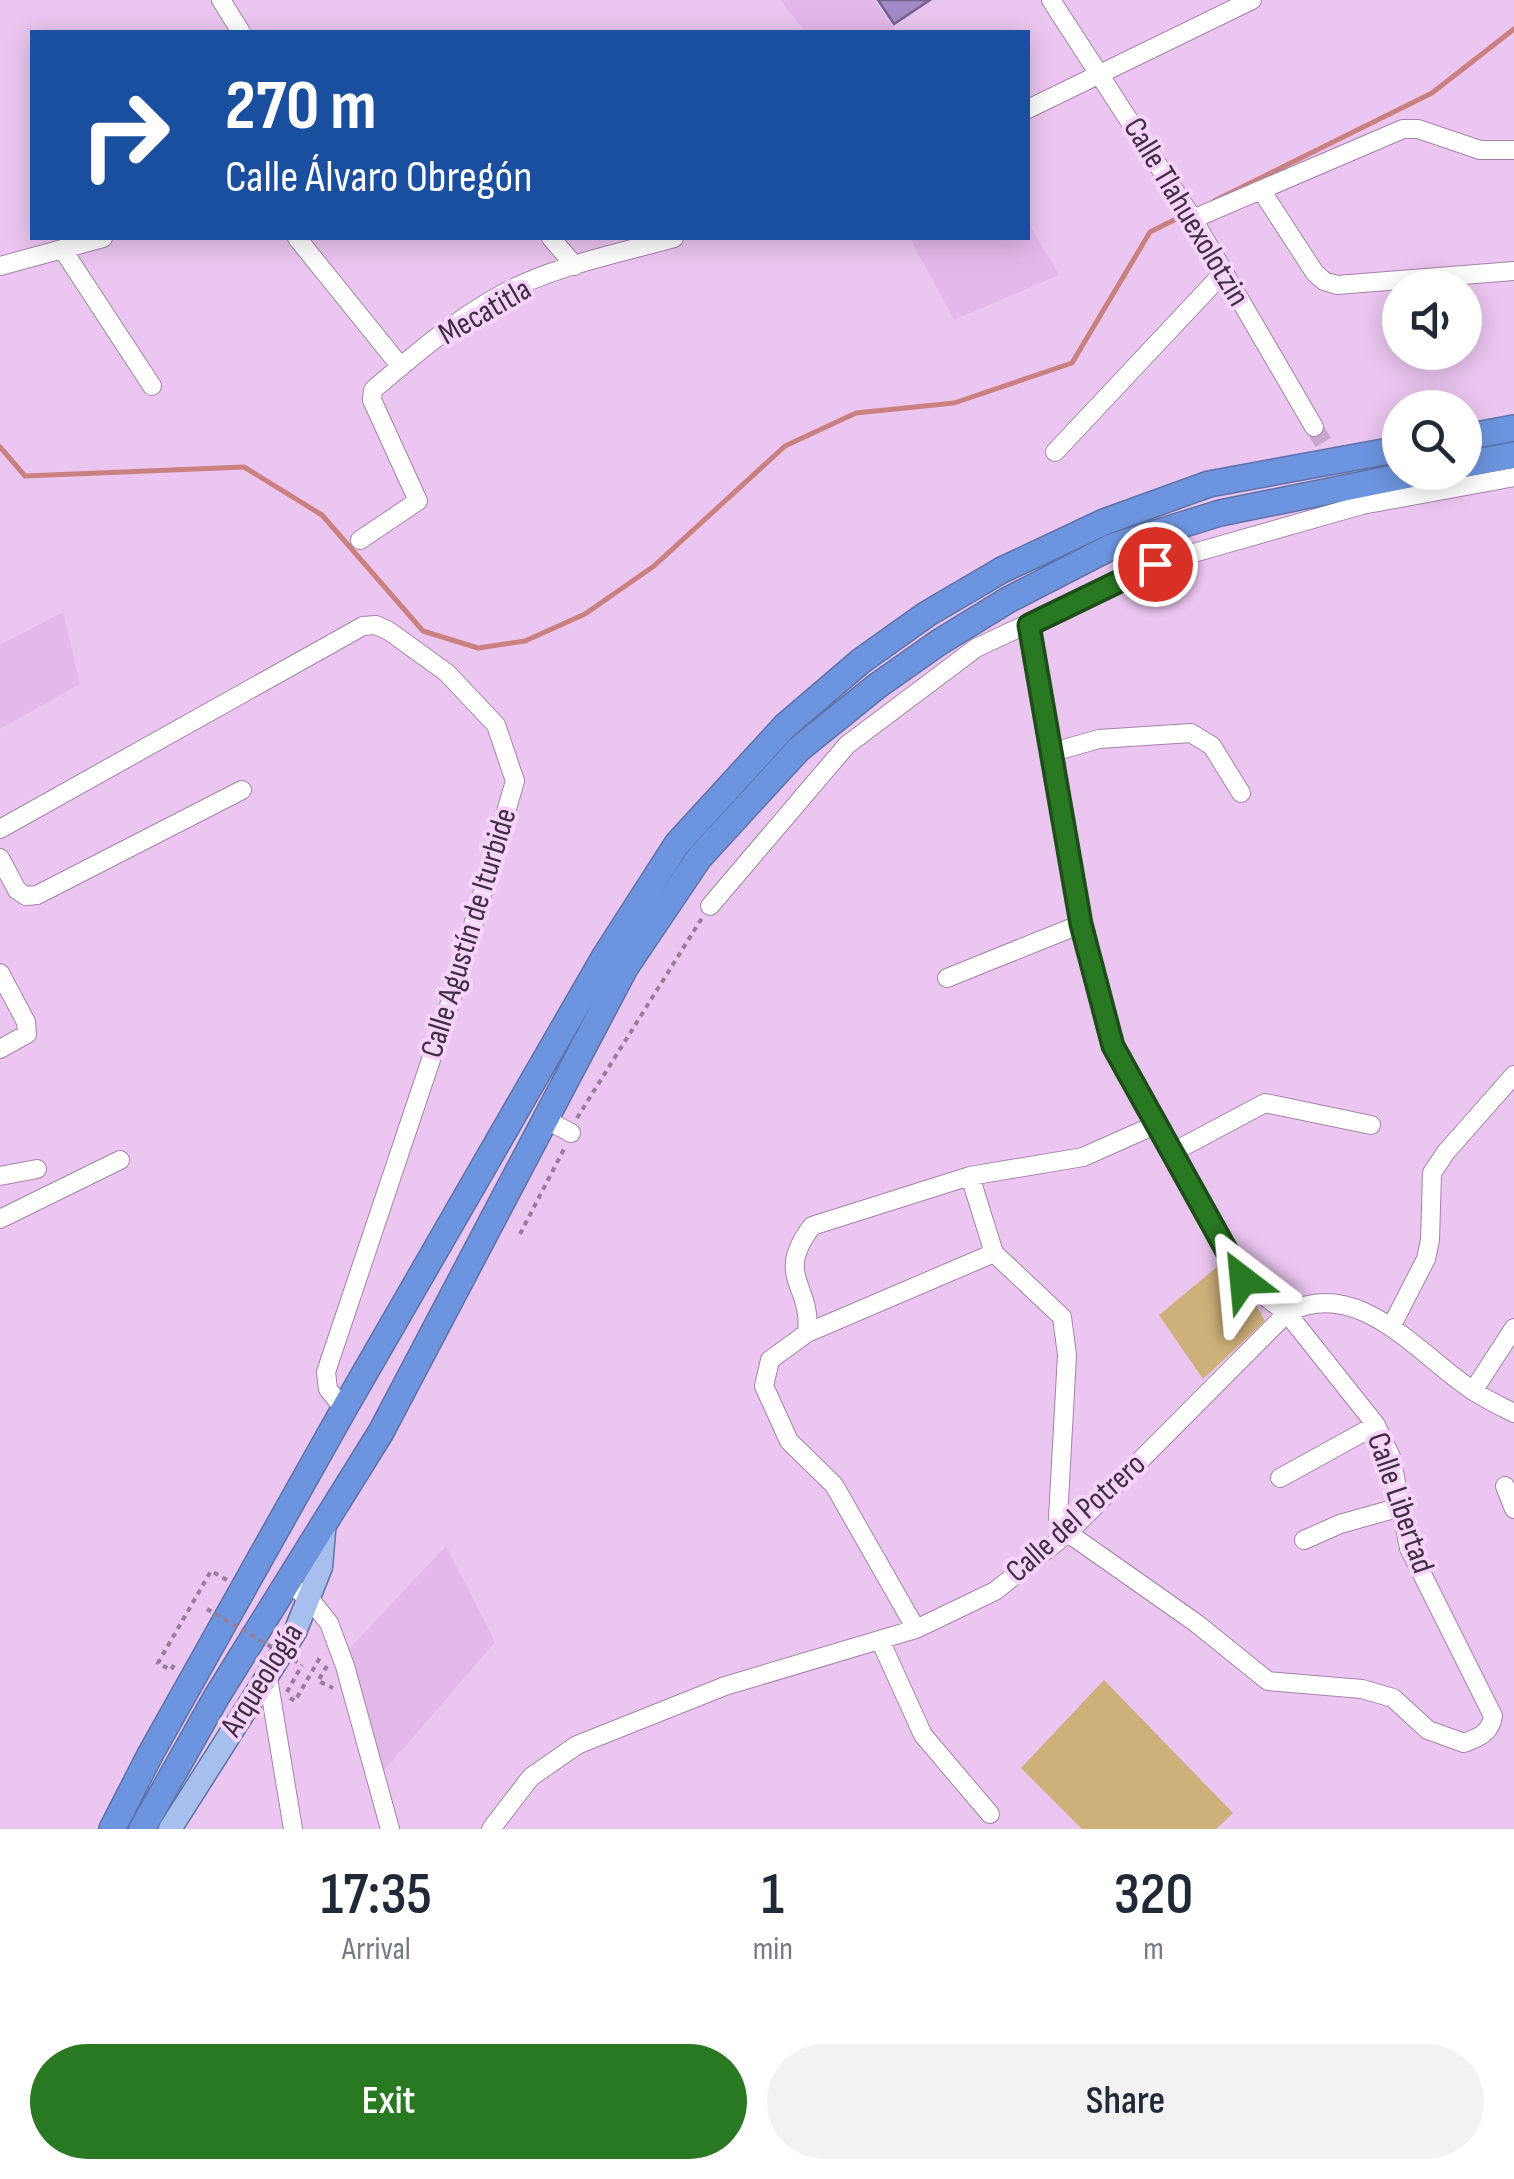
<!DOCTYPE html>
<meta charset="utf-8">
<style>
:root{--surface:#fff;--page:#f2f2f3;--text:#1f2937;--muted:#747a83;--accent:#297923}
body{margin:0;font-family:"Sofia Sans Condensed",sans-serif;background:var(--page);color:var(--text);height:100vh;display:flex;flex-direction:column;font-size:38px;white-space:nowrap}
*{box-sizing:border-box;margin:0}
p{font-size:32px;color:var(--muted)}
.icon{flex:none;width:55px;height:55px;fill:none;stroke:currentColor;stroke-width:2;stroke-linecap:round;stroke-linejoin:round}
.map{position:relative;height:1829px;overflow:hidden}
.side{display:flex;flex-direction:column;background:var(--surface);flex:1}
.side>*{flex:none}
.hud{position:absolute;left:30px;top:30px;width:1000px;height:210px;border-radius:0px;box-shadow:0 5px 25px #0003;background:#1a4fa0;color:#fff;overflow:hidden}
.controls{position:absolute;left:1382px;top:270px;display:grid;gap:20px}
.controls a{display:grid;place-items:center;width:100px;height:100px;border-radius:50%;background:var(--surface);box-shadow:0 5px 25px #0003;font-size:50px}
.pin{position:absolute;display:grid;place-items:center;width:85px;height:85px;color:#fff;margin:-42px;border:5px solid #fff;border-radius:50%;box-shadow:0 2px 10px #0007}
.me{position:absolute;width:110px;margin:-55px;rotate:331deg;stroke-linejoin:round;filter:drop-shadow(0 0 8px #0008)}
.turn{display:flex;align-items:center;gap:35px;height:210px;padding:0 30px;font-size:45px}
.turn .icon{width:130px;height:130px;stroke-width:2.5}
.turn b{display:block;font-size:70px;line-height:85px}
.eta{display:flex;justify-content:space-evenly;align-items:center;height:170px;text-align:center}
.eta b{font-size:60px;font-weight:600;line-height:70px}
.action{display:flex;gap:20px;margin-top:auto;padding:20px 30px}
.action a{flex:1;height:115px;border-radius:60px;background:var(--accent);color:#fff;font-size:40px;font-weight:600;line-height:115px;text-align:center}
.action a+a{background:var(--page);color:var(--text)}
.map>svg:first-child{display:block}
</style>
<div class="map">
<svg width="1514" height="1829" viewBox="0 0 1514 1829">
<rect width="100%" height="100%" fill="#ebc6f0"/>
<path fill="#e3b9e9" d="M780,0h95l21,32h-90z
M1028,222l31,53 -105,45 -44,-82h118z
M63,612l17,72 -80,45v-84z
M446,1546l49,96 -112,130 -35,-122z"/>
<path fill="#ceb07a" d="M1229,1257l36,64 -62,58 -44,-64z
M1104,1680l129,133 -17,16h-134l-61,-61z"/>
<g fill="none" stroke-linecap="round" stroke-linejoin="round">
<path stroke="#c9817f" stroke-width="5" d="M1214,201l218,-108 82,-64
M0,447l25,29 219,-9 78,48 101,116 55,17 47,-7 60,-27 69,-48 131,-120 71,-33 98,-10 118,-40 78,-131 36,-18"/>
</g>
<path fill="#a38bc7" stroke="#74638e" stroke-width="2.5" d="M878,0h52l-36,24z"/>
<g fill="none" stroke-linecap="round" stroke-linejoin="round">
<path stroke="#c8a8cd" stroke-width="18" stroke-dasharray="18 9" stroke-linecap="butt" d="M1314,427l41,69"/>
<g stroke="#a582aa" stroke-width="20">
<path id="minor" d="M221,0l20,32
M1051,0l142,219 121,208
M1028,109l224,-109
M1261,190l54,83 9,8 13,4 177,-14
M1193,219l210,-90h15l62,21h34
M297,238l104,129
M551,238l24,28
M63,250l89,136
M0,266l103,-28
M1055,452l169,-180
M360,540l58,-39 -46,-101 1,-10c40,-34 84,-72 131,-97 50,-27 116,-40 170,-55
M1053,752l46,-13 92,-6 21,13 29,47
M0,829l363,-203 13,-1 13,6 58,42 49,52 19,56 -62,213 -127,378 2,17 16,20
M0,858l17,32 9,6 11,-1 205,-105
M710,906l137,-161 129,-97 179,-84 207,-59 152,-28
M0,973l26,49 1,12 -27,15
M947,978l134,-54
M545,1119l26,14
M1173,1152l92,-49 106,22
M0,1176l37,-7
M970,1176l24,77 68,64 5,38 -9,163 10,15 128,90 72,58 94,8 31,9 35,32 36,13c15,-6 26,-9 29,-27l-84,-168 -18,-91 -15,-32 -89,-112 -44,-33 -130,-234 -32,-122 -52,-299
M0,1219l120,-59
M1391,1327l35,-68 4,-19 2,-67 14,-21 68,-77
M807,1333l187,-80
M1473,1391l41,-63
M1280,1478l96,-53
M1505,1486l9,23
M1304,1540l36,-16 61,-17
M286,1582l24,17 19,24 16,43 45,163
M916,1629l-82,-144 -45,-44 -25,-55 6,-26 37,-27c6,-49 -34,-55 5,-107l158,-50 113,-19 72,-32
M880,1640l43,95 67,79
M268,1678l25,151
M491,1829l40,-52 46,-32 148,-59 191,-57 79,-38 73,-58 219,-220c71,-38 132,42 185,77 13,9 28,16 42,23"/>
</g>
<g stroke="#5d72a7" stroke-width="25">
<path id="major" d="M170,1829l125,-197 26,-65 4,-47"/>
</g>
<g stroke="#5d72a7" stroke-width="28">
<path id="highway" d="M1465,437l49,-9
M1465,464l49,-9
M112,1829l39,-76 193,-344 261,-453 72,-112 108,-118 76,-65 66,-47 75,-44 102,-48 105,-38 191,-35
M142,1829l75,-133 164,-264 244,-464 74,-110 100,-109 78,-63 61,-43 70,-43 103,-53 109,-34 204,-41"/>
</g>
<path stroke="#977d9a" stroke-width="4" stroke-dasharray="5 5" stroke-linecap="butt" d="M577,1118l125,-200
M520,1234l44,-85
M174,1665l-3,5 -13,-7 53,-92 16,9
M327,1666l-9,15 15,7
M287,1692l15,-27
M290,1698l5,3 27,-47"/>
<use href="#minor" stroke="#fff" stroke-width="18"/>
<use href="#major" stroke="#a7bfec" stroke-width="22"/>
<use href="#highway" stroke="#6d95df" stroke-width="25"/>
<path stroke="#977d9a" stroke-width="4" stroke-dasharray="5 5" stroke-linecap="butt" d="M207,1609l95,56"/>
</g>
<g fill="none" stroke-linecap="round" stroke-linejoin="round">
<g stroke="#1b4f17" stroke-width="25">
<path id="route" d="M1155,564l-126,61 52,299 32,122 130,234"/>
</g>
<use href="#route" stroke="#297923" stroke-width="18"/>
</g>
<g text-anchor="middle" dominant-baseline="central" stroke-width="8" stroke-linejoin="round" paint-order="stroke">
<g font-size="32" fill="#3e3040" stroke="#f8d3fe">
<text transform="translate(1186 212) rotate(59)">Calle Tlahuexolotzin</text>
<text transform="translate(485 312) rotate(-30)">Mecatitla</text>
<text transform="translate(469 933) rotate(-73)">Calle Agustín de Iturbide</text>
<text transform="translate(1400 1503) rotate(71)">Calle Libertad</text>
<text transform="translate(1076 1518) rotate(-42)">Calle del Potrero</text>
<text transform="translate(262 1680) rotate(-58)">Arqueología</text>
</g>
</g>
</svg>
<div class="controls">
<a><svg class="icon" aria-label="sound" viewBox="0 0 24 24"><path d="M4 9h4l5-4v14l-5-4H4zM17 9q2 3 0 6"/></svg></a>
<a><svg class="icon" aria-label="search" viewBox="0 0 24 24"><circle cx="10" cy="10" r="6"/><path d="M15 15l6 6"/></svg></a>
</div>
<div class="pin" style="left:1155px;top:564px;background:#d93025"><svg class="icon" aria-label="arrive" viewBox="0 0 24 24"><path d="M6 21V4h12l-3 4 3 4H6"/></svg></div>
<svg class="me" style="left:1243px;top:1280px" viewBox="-20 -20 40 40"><path d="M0-17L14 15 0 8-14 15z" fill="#297923" stroke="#fff" stroke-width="4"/></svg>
<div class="hud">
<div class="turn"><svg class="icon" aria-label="right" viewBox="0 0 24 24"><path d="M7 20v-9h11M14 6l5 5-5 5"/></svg><div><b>270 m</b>Calle Álvaro Obregón</div></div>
</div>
</div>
<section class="side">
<div class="eta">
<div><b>17:35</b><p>Arrival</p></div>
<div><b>1</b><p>min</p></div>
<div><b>320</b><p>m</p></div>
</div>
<div class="action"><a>Exit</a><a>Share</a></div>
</section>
